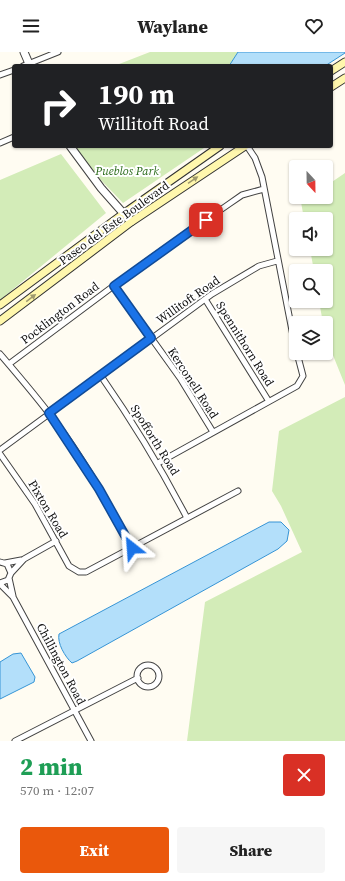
<!DOCTYPE html>
<meta charset="utf-8">
<style>
:root{--surface:#fff;--page:#f6f6f6;--text:#222;--muted:#767676;--accent:#ea580c}
body{margin:0;font-family:"Source Serif 4",serif;background:var(--page);color:var(--text);height:100vh;display:flex;flex-direction:column;font-size:15px;white-space:nowrap}
*{box-sizing:border-box;margin:0}
p{font-size:13px;color:var(--muted)}
.icon{flex:none;width:22px;height:22px;fill:none;stroke:currentColor;stroke-width:2;stroke-linecap:round;stroke-linejoin:round}
.map{position:relative;height:689px;overflow:hidden}
.sheet{display:flex;flex-direction:column;background:var(--surface);flex:1}
.sheet>*{flex:none}
.top-card{position:absolute;left:12px;top:12px;width:321px;height:84px;border-radius:4px;box-shadow:0 1px 3px #0004;background:#202124;color:#fff;overflow:hidden}
.needle{width:26px;rotate:158deg}
.tools{position:absolute;left:289px;top:108px;display:grid;gap:8px}
.tools a{display:grid;place-items:center;width:44px;height:44px;border-radius:4px;background:var(--surface);box-shadow:0 1px 3px #0004;font-size:20px}
.pin{position:absolute;display:grid;place-items:center;width:34px;height:34px;color:#fff;margin:-17px;border-radius:8px;box-shadow:0 2px 6px #0006}
.me{position:absolute;width:44px;margin:-22px;rotate:332deg;stroke-linejoin:round;filter:drop-shadow(0 0 3px #0008)}
.turn{display:flex;align-items:center;gap:14px;height:84px;padding:0 20px;font-size:18px}
.turn .icon{width:52px;height:52px;stroke-width:2.5}
.turn b{display:block;font-size:28px;line-height:34px}
.round{display:grid;place-items:center;flex:none;width:42px;height:42px;border-radius:4px;background:var(--page)}
.headline{display:flex;align-items:center;justify-content:space-between;height:68px;padding:0 20px}
h1{font-size:24px;font-weight:800;line-height:30px;color:#1e9e55}
.cta{display:flex;gap:8px;margin-top:auto;padding:8px 20px}
.cta a{flex:1;height:46px;border-radius:4px;background:var(--accent);color:#fff;font-size:16px;font-weight:800;line-height:46px;text-align:center}
.cta a+a{background:var(--page);color:var(--text)}
header{display:flex;justify-content:space-between;align-items:center;height:52px;padding:0 20px;background:var(--surface);font-size:18px;font-weight:800}
.map>svg:first-child{display:block}
</style>
<header><svg class="icon" aria-label="menu" viewBox="0 0 24 24"><path d="M4 6h16M4 12h16M4 18h16"/></svg>Waylane<svg class="icon" aria-label="heart" viewBox="0 0 24 24"><path d="M12 20l-8-8c-3-5 5-10 8-4 3-6 11-1 8 4z"/></svg></header>
<div class="map">
<svg width="345" height="689" viewBox="0 0 345 689">
<rect width="100%" height="100%" fill="#fffcf2"/>
<path fill="#d3ecb8" d="M150,0h88l-9,14h-115z
M74,94h133l-84,57 -24,-25z
M61,102l45,59 -106,87v-120z
M345,121v212l-19,-47v-15h-3l-4,-22h7v-30h-12l-4,-22h16v-30h-22l-3,-17 8,-5h17v-11z
M345,345v344h-158l18,-139 97,-50 -21,-46 -9,-15 7,-60z"/>
<path fill="#b3dffa" stroke="#3694d5" d="M238,0h107v1l-20,13h-96z
M269,470h12l8,8 -2,11 -9,8 -201,112 -5,2c-7,-6 -15,-20 -13,-29z
M21,601l14,24 -1,5 -34,17v-37l13,-8z"/>
<g fill="none" stroke-linecap="round" stroke-linejoin="round">
<g stroke="#424242" stroke-width="7">
<path id="minor" d="M23,14l35,-14
M0,23l14,-5
M0,91l14,-6
M247,94l8,12 7,19 34,174
M114,234l66,92 33,54
M205,247l63,101
M0,302c18,21 37,43 54,66 30,39 54,84 78,127
M9,312l138,-103 82,-57 13,-9 22,-6
M101,324c32,46 60,92 86,142
M0,398l212,-156 47,-28 18,-5
M0,402l35,50 34,62 10,6h7l152,-81
M158,411l139,-77 6,-10 -6,-23
M0,510l7,2 4,9 -3,7 -8,3
M5,511l16,-3
M11,521l13,-14 32,-18
M9,526l4,18
M0,532l13,13 78,144
M137 624a11 11 0 1 1 22 0a11 11 0 1 1-22 0Z
M15,689l123,-63"/>
</g>
<g stroke="#424242" stroke-width="9">
<path id="tertiary" d="M24,0l6,14
M70,94l31,42 30,34"/>
</g>
<g stroke="#313131" stroke-width="9">
<path id="secondary" d="M331,19l14,-9
M331,35l14,-9
M0,253l123,-91 97,-68
M0,269l131,-99 114,-76"/>
</g>
<use href="#minor" stroke="#fff" stroke-width="5"/>
<use href="#tertiary" stroke="#fff" stroke-width="7"/>
<use href="#secondary" stroke="#fff7ad" stroke-width="7"/>
</g>
<defs><path id="oneway-solid" d="M-6-.8H1V-3.2L6.5 0L1 3.2V.8H-6Z"/></defs>
<g fill="#9f9a6e">
<use href="#oneway-solid" transform="translate(193 128) rotate(-34)"/>
<use href="#oneway-solid" transform="translate(31 246) rotate(-37)"/>
</g>
<g fill="none" stroke-linecap="round" stroke-linejoin="round">
<g stroke="#114b97" stroke-width="10">
<path id="route" d="M132,496l-33,-59 -50,-76 102,-75 -37,-52 92,-66"/>
</g>
<use href="#route" stroke="#1a73e8" stroke-width="7"/>
</g>
<g text-anchor="middle" dominant-baseline="central" stroke-width="4" stroke-linejoin="round" paint-order="stroke">
<g font-size="12" font-style="italic" fill="#2b6c1b" stroke="#fff">
<text x="127" y="119">Pueblos Park</text>
</g>
<g font-size="12" fill="#0f0f0f" stroke="#fff">
<text transform="translate(114 171) rotate(-36)">Paseo del Este Boulevard</text>
<text transform="translate(188 248) rotate(-35)">Willitoft Road</text>
<text transform="translate(60 261) rotate(-37)">Pocklington Road</text>
<text transform="translate(245 292) rotate(58)">Spennithorn Road</text>
<text transform="translate(193 331) rotate(57)">Kerconell Road</text>
<text transform="translate(155 388) rotate(58)">Spofforth Road</text>
<text transform="translate(48 457) rotate(59)">Pixton Road</text>
<text transform="translate(61 612) rotate(62)">Chillington Road</text>
</g>
</g>
</svg>
<div class="tools">
<a><svg class="needle" viewBox="-14 -14 28 28"><path d="M0-13l5 13h-10z" fill="#e53935"/><path d="M0 13l5-13h-10z" fill="#767676"/></svg></a>
<a><svg class="icon" aria-label="sound" viewBox="0 0 24 24"><path d="M4 9h4l5-4v14l-5-4H4zM17 9q2 3 0 6"/></svg></a>
<a><svg class="icon" aria-label="search" viewBox="0 0 24 24"><circle cx="10" cy="10" r="6"/><path d="M15 15l6 6"/></svg></a>
<a><svg class="icon" aria-label="layers" viewBox="0 0 24 24"><path d="M12 4l9 5-9 5-9-5zM3 14l9 5 9-5"/></svg></a>
</div>
<div class="pin" style="left:206px;top:168px;background:#d93025"><svg class="icon" aria-label="arrive" viewBox="0 0 24 24"><path d="M6 21V4h12l-3 4 3 4H6"/></svg></div>
<svg class="me" style="left:132px;top:496px" viewBox="-20 -20 40 40"><path d="M0-17L14 15 0 8-14 15z" fill="#1a73e8" stroke="#fff" stroke-width="4"/></svg>
<div class="top-card">
<div class="turn"><svg class="icon" aria-label="right" viewBox="0 0 24 24"><path d="M7 20v-9h11M14 6l5 5-5 5"/></svg><div><b>190 m</b>Willitoft Road</div></div>
</div>
</div>
<section class="sheet">
<div class="headline"><div><h1>2 min</h1><p>570 m · 12:07</p></div><a class="round" style="background:#d93025;color:#fff"><svg class="icon" aria-label="close" viewBox="0 0 24 24"><path d="M6 6l12 12M18 6L6 18"/></svg></a></div>
<div class="cta"><a>Exit</a><a>Share</a></div>
</section>
